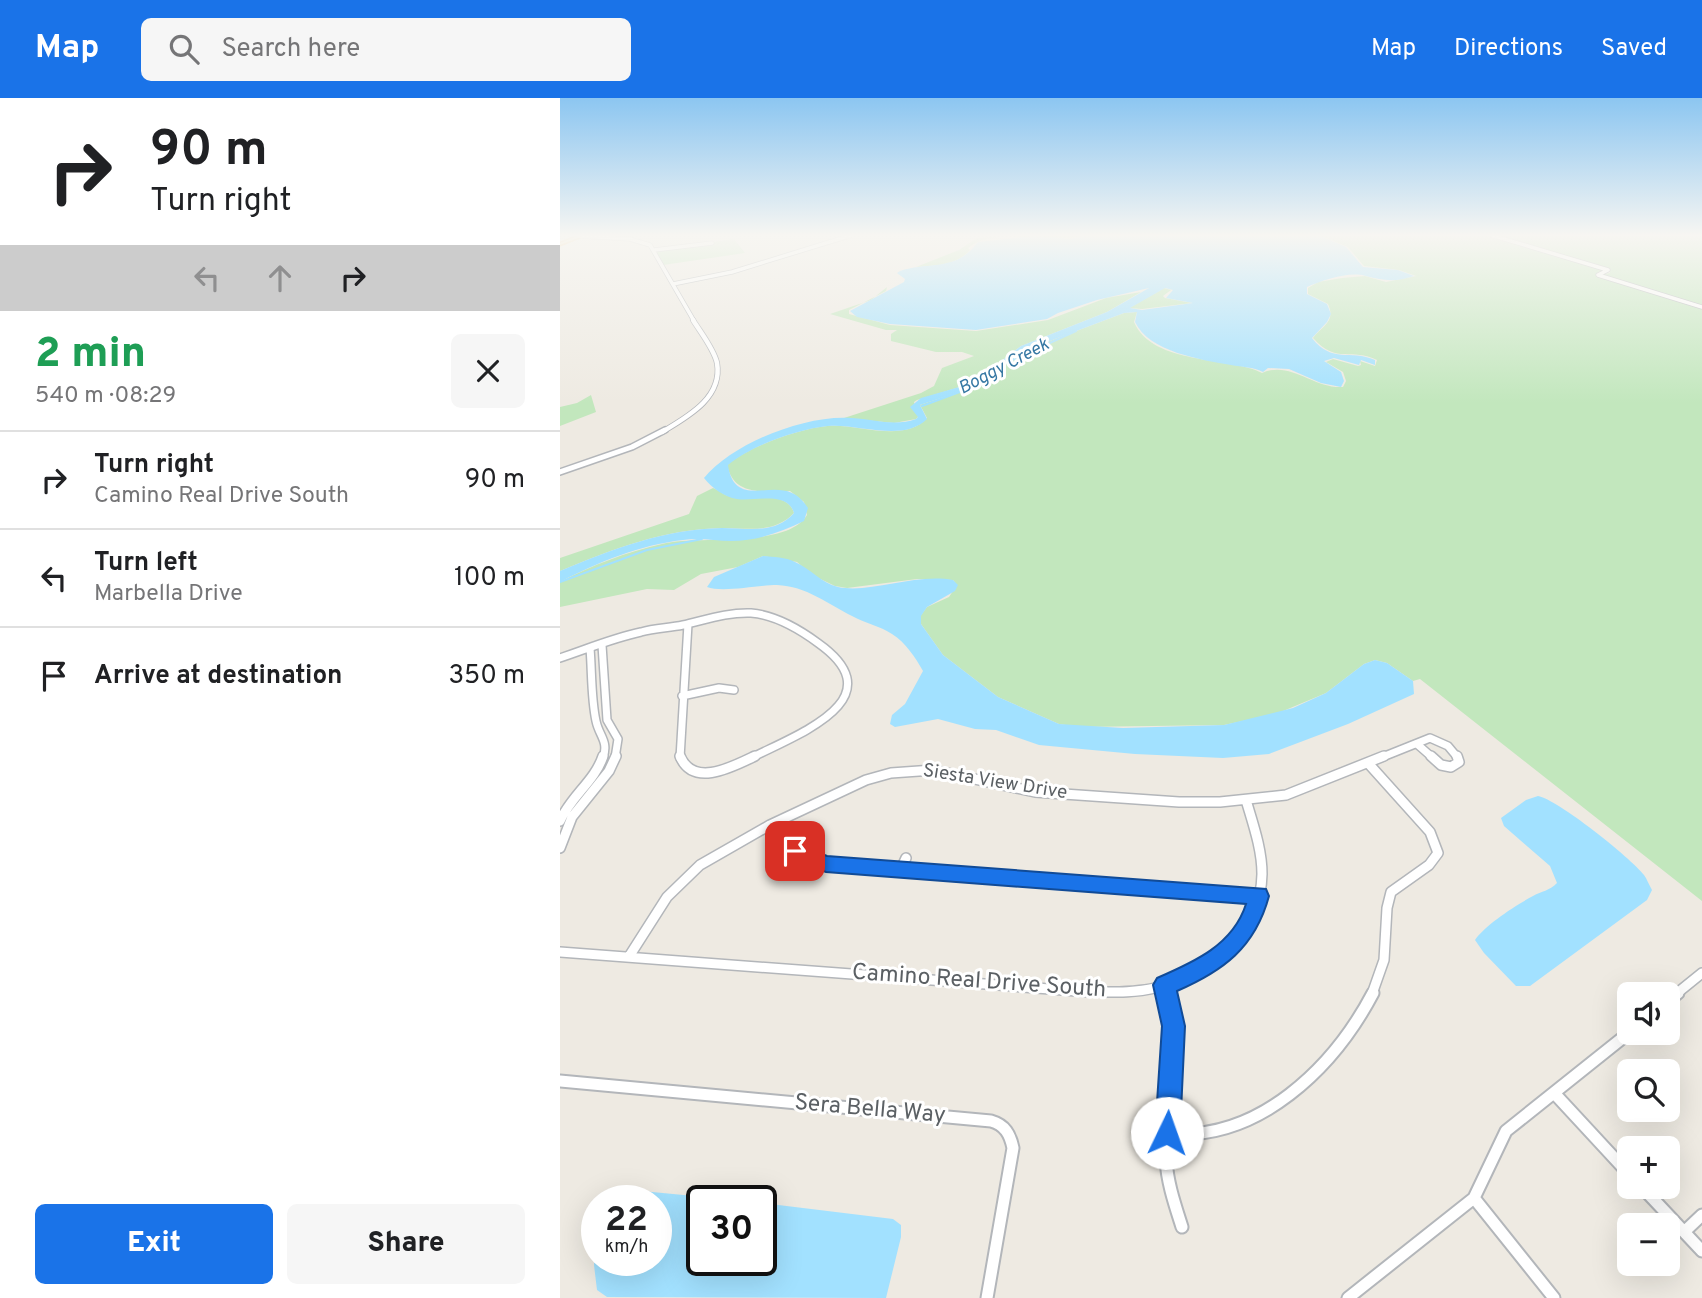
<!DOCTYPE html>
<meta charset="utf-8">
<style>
:root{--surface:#fff;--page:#f6f6f6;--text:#202124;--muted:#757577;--line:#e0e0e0;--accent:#1a73e8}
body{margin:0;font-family:Overpass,sans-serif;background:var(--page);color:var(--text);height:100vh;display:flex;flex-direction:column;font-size:26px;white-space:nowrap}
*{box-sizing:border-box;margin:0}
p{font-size:23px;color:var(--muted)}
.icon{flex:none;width:38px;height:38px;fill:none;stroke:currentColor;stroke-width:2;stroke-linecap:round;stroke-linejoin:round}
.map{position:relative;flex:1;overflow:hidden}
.sheet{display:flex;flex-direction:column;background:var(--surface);width:560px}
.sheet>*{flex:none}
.hud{background:#fff;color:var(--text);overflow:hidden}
.controls{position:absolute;left:1057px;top:884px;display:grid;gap:14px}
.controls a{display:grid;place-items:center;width:63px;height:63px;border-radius:10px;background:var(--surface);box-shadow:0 7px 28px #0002;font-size:35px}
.speed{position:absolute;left:21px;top:1087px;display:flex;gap:14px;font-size:35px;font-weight:700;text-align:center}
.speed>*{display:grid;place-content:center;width:91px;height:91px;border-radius:50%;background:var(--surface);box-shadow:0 7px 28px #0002;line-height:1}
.speed small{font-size:18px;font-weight:400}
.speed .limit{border:4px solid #111;border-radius:10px;background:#fff;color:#111}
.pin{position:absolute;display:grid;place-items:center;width:60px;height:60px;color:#fff;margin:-30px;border-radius:14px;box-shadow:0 4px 10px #0006}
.me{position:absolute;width:77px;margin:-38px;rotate:3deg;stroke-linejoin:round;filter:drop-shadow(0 0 5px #0008)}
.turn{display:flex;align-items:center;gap:24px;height:147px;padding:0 35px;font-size:32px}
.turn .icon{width:91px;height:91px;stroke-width:2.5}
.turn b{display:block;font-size:49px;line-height:60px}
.lanes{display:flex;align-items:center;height:66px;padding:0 35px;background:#0003;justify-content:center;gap:35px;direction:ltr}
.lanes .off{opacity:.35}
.round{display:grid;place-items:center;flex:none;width:74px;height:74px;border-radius:10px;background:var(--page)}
.summary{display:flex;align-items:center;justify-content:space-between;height:119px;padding:0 35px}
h1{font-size:42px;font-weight:800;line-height:52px;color:#1e9e55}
.button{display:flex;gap:14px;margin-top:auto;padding:14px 35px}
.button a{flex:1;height:80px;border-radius:10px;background:var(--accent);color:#fff;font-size:28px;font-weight:800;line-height:80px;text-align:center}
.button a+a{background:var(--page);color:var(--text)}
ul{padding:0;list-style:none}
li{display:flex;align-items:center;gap:21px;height:98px;padding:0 35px;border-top:2px solid var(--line)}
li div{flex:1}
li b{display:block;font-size:26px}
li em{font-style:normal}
header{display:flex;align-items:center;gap:42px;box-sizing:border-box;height:98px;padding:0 35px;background:var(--accent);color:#fff}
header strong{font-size:33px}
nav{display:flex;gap:38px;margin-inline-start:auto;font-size:24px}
.search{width:490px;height:63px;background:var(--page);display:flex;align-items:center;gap:18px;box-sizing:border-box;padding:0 24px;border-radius:10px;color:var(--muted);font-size:26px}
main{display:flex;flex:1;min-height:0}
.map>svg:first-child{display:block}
</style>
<header>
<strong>Map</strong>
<div class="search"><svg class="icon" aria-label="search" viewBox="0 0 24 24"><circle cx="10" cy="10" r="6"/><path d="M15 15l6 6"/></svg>Search here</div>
<nav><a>Map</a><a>Directions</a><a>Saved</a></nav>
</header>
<main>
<section class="sheet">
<div class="hud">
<div class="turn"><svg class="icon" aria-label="right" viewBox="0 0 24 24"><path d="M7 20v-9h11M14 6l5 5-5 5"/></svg><div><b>90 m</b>Turn right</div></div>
<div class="lanes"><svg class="icon off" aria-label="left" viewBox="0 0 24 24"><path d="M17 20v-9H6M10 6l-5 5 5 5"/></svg><svg class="icon off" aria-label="ahead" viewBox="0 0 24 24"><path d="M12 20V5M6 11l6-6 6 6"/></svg><svg class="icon" aria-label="right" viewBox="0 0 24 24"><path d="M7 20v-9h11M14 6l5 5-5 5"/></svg></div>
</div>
<div class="summary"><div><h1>2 min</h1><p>540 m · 08:29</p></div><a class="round"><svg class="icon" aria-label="close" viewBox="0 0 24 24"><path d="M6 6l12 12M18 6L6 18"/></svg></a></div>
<ul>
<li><svg class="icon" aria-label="right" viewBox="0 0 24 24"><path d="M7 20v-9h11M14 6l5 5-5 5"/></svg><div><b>Turn right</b><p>Camino Real Drive South</p></div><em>90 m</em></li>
<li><svg class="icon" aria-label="left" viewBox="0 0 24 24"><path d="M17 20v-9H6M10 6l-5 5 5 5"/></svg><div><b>Turn left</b><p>Marbella Drive</p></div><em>100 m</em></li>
<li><svg class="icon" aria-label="arrive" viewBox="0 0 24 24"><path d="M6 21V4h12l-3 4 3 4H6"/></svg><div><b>Arrive at destination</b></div><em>350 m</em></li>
</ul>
<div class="button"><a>Exit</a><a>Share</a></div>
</section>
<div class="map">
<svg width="1142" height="1200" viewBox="0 0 1142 1200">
<rect width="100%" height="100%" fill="#eeeae2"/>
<path fill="#c2e7bd" d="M465,137h60c-32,10 -89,-10 -117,13l2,2c-13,15 -35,16 -54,17l43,-17 18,-12z
M759,137h170l117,36 -9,3 105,34v593l-282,-222 -7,2 -26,-18 -12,-3 -11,4 -38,29 -50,21 -52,11 -145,2 -20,-3 -61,-27 -55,-42 -22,-31v-9l6,-8 22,-10 8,-12 -4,-5 -36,-1 -70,9 -12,-2 -23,-11 -15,-13 -34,-6 -25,11 -37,7 -27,16 -27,-1 -87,18v-25c33,-17 66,-30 102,-38 34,-9 125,5 145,-29l-3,-13 -14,-11c-26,0 -56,6 -63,-26 23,-19 71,-36 100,-39 30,-3 76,18 100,-8l-7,-13 51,-17 55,-38 98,-37 13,-1 -3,10c19,44 96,34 128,51 28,-13 52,16 81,14l3,-6 -3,-9 -17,-10 7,-3 25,7 3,-1 -1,-4 15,5 2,-6c-25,-13 -40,5 -64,-22 10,-13 23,-16 15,-34l-20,-10v-6l10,-6 24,-4 23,-2 21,6 30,-6 -17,-6 -35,-4 -16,-19z
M933,137h209v71l-102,-31 10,-2 -1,-3z
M174,141l11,14 -82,12 -7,-15z
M327,189l-1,4 -37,19v4l41,11 86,6 72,-11 58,-22 35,-6 -34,20 -86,34 -48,37 -56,17 -3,2 4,15 -2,2 -22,4 -50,-5 77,-25 13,-7 8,-18 32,-12 -12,-4h-26l-45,-11v-7l6,-4h-11l-56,-16 41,-14z
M604,190l7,2 -8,6 2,2 27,5 -50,6 -13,-1z
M31,297l5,17 -36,14v-19l17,-4z
M153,390c5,2 10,6 15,8 19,4 59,-7 66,17 -20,21 -46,15 -72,15 -57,1 -110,21 -162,43v-13l129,-44 8,-18z"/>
<path fill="#a2e1ff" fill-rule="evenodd" d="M526,137h232l28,12 17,20 35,3 16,6c-18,6 -30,5 -48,0 -17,-5 -43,4 -59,11v7l20,10 4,10 -4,8 -15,16c20,26 38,11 63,22v5l-14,-5 -2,5 -25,-7 -10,3 17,11 3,9 -3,6 -20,-4 -32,-14 -21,-1 -5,4c-10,-5 -21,-5 -32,-7 -29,-5 -82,-13 -96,-43l2,-10 -13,1 -98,37 -55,38 -51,17 7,14c-24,24 -70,4 -99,7 -30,3 -78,20 -100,39 6,42 40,17 64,28 7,3 12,9 16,15l-4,13c-23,11 -47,20 -73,20 -16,0 -32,-4 -48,-1 -43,5 -85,22 -123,42v-11c52,-22 105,-42 162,-43 26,0 52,7 72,-15 -7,-23 -39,-11 -57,-14 -13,-2 -25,-11 -33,-21 29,-35 102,-64 148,-60 22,1 42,9 64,1l2,-2 -8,-10 11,-9 52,-15 48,-37 86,-34 42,-24 -52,12 -39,13 -11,6 -71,11 -86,-6 -33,-7 -7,-6 54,-29 1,-3 -8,-6 3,-2c31,-10 56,1 78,-29l57,-6 36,3zM605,190l8,2 -7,8 27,5 -51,7 -12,-2z
M203,458c11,1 22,1 32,6 15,6 26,21 43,25 32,7 76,-14 115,-7l5,5 -3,6 -28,16 -6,9v8l22,31 55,42 61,27 64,4 101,-3 69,-17 33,-15 38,-29 11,-4 12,3 26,18 1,13 -66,30 -79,30 -46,4 -88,-4 -96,-9 -43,-15 -21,-1 -37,-10 -43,8 -5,-3 2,-9 13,-11 18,-33c-8,-14 -17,-28 -31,-37 -12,-8 -27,-11 -40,-18 -24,-12 -46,-30 -75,-31 -18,0 -55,8 -70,2l7,-10z
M978,698c19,3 93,62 106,79 3,4 5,10 8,15l-5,10 -117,86h-14l-32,-33 -9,-13c10,-15 41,-35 58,-44 9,-5 16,-5 24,-13l-7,-17 -46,-40 -3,-8 25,-18z
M51,1090l124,12h-33v60h59v-57l132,16 8,6v12l-15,61 -279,-1 -10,-7 -3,-25 3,-63v58h59v-60h-59l3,-6z"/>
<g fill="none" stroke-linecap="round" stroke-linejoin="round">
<path stroke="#a2e1ff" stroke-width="2" d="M631,183l19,2
M601,189l14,-5
M448,264l68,-31
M414,289l10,-7
M362,308l43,-16
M0,484l87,-32 55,-11"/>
<g stroke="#b3b6ba" stroke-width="5">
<path id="minor-far5" d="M931,137l117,35 -10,5 104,32
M20,138l50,3 20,6 44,76
M94,152l58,-7
M113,186l59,-12 120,-37"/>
</g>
<g stroke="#b3b6ba" stroke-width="6">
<path id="minor-far4" d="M102,334c25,-15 61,-34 55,-69 -3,-14 -16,-30 -24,-43"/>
</g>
<g stroke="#b3b6ba" stroke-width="8">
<path id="minor-far3" d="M0,374l72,-25 33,-17"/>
</g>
<g stroke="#b3b6ba" stroke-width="10">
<path id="minor-far2" d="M42,547l5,75 11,19 -3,19
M30,550c2,24 1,50 6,73 3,15 13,20 7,37
M0,560c27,-9 53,-20 81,-26 14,-4 28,-4 42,-7 22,-5 45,-13 68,-12 24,2 48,16 67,30 79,56 -20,91 -67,115
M122,598l37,-8 15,2
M857,646l16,14
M120,660l8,-134
M820,660l50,-20 18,8 10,12"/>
</g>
<g stroke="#b3b6ba" stroke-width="12">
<path id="minor-far1" d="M120,658c13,32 52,11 75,0
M871,658l10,9 10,2 8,-5 -2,-6
M808,665l62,69 8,21 -9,12 -38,27 -4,16 -3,52 -12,34
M0,723c11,-25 35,-40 43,-65
M219,724l16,29 31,13 433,32
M0,750l12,-31 37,-46 7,-15
M341,771l5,-11
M0,854l530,40c21,0 44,1 65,-4 53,-13 106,-55 107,-114 0,-25 -9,-50 -16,-74
M70,857l37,-58 33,-32 70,-40 96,-45 25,-7 42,-3 102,22 144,10h41l66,-7 98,-39
M604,887l2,9
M1116,896l26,-21"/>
</g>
<g stroke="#b3b6ba" stroke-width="15">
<path id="minor" d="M606,895c12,55 -3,110 0,166 1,23 9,46 16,68
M1108,903l10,-8
M0,983l431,40c14,4 19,13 22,27l-26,150
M995,996l74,80
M607,1035c91,10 167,-66 206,-140
M1081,1088l61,65
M914,1100l80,100
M1124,1134l18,-17
M788,1200l126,-100 32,-67 124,-99"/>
</g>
<g stroke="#f8b752" stroke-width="3">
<path id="major" d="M20,137h5l-25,10v-2z"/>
</g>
<use href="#minor-far5" stroke="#fff" stroke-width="3.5"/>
<use href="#minor-far4" stroke="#fff" stroke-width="4.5"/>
<use href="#minor-far3" stroke="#fff" stroke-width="5"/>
<use href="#minor-far2" stroke="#fff" stroke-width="7"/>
<use href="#minor-far1" stroke="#fff" stroke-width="9"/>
<use href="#minor" stroke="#fff" stroke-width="11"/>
<use href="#major" fill="#ffe7a7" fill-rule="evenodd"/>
</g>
<linearGradient id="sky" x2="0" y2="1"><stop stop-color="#8cc6f1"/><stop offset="0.45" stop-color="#f7f6f2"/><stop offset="1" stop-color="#f7f6f2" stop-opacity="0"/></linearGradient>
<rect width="1142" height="305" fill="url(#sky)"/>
<path fill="#1a73e8" stroke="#114b97" stroke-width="2" d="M235,745l32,13 439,33 3,7c-14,52 -46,75 -92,95l8,35 -5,107 -4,9 -9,4 -9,-4 -3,-9 7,-107 -9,-41 4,-7c37,-16 76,-33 89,-74l-420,-32 -38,-15 -2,-6 2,-5z"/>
<g text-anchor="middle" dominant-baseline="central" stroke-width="6" stroke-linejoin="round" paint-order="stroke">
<g font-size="18" font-style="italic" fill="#3577a3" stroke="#fff">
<text transform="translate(444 269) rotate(-28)">Boggy Creek</text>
</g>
<g font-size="19" fill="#5b6064" stroke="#fff">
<text transform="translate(435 684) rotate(9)">Siesta View Drive</text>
</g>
<g font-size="23" fill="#5b6064" stroke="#fff">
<text transform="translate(419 884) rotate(4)">Camino Real Drive South</text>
<text transform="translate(310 1012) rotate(5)">Sera Bella Way</text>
</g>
</g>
</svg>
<div class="controls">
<a><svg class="icon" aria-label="sound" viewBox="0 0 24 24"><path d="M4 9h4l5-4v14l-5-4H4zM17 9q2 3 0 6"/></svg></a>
<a><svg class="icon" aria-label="search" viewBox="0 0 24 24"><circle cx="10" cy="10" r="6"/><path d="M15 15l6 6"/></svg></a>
<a>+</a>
<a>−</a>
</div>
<div class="speed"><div>22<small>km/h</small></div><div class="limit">30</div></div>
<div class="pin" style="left:235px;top:753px;background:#d93025"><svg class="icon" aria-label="arrive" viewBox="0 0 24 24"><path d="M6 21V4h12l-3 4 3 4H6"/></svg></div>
<svg class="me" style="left:607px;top:1035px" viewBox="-20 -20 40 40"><circle r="19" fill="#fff"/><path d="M0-13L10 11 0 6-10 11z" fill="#1a73e8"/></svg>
</div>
</main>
